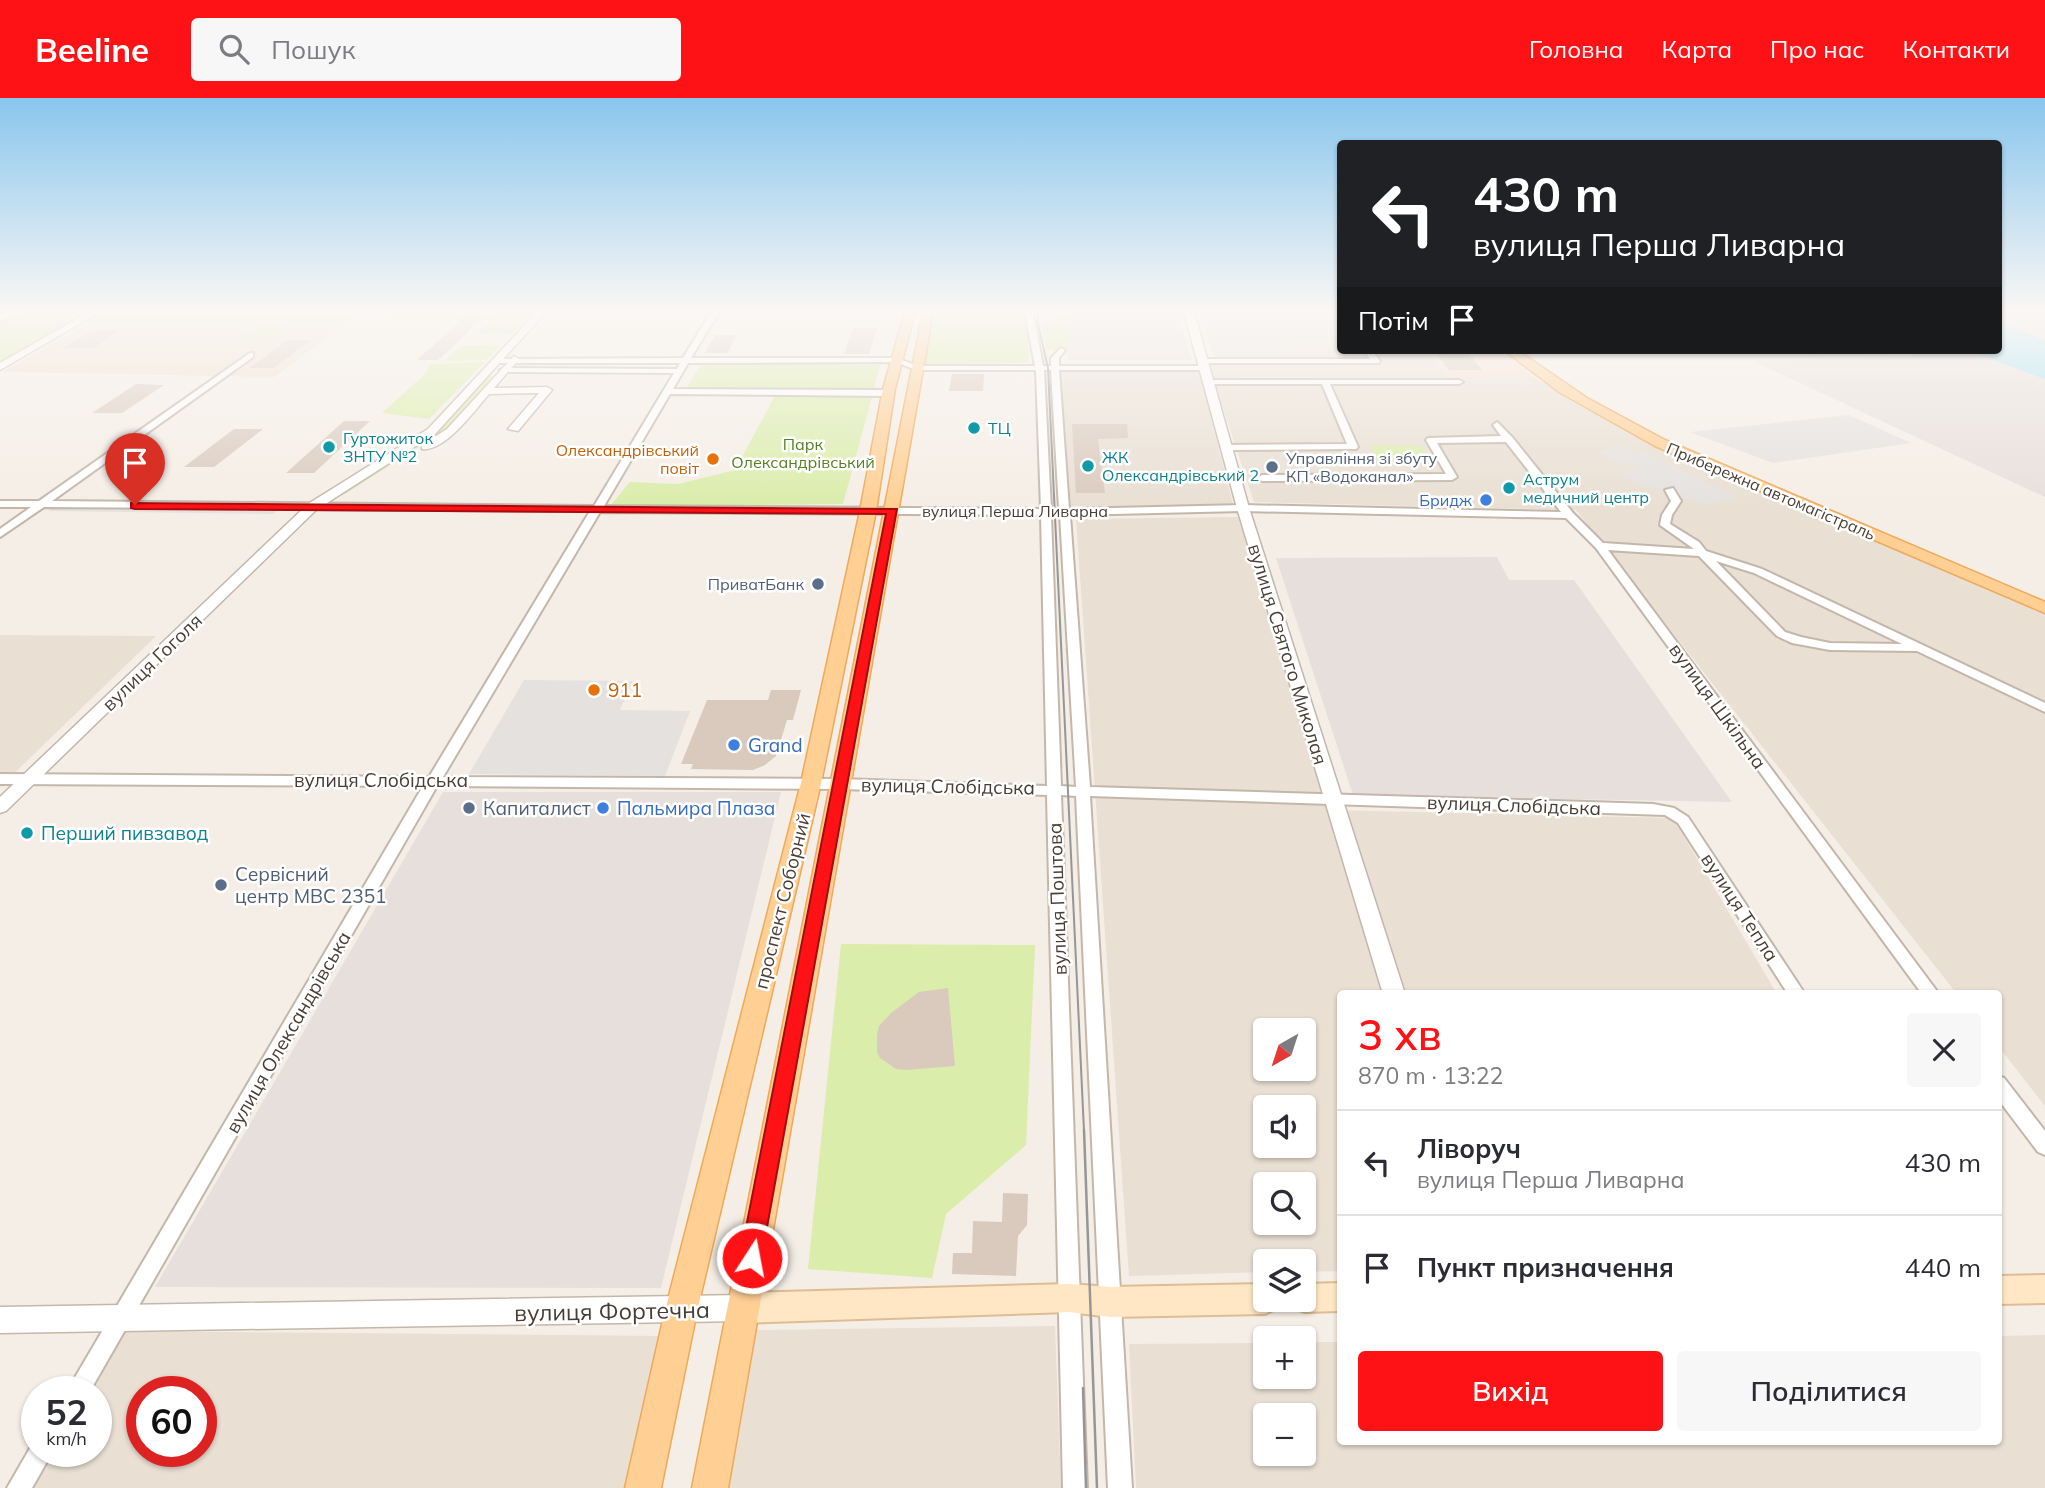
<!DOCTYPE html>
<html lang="uk">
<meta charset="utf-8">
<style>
:root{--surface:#fff;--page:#f7f7f7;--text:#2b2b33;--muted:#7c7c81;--line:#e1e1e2;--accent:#ff1216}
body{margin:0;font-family:Mulish,sans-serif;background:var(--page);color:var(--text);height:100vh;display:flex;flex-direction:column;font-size:26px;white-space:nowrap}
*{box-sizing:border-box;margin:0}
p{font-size:23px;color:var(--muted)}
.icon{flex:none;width:38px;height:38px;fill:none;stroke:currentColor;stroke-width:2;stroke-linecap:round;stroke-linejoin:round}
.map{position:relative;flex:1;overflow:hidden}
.panel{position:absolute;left:1337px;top:892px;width:665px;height:455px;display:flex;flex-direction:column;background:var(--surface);border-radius:7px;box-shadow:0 2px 5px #0004}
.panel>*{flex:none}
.top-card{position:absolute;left:1337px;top:42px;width:665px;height:214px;border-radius:7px;box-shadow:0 2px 5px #0004;background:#202124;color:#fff;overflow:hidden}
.needle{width:46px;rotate:219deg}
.tools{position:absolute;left:1253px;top:920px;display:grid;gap:14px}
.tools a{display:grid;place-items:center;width:63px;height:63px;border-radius:7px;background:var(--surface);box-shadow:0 2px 5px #0004;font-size:35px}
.speed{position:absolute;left:21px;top:1278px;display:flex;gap:14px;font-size:35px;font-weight:700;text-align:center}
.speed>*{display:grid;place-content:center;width:91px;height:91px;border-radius:50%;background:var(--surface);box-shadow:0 2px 5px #0004;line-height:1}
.speed small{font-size:18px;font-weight:400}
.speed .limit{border:10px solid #d22;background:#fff;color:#111}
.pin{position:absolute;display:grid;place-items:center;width:60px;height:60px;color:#fff;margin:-72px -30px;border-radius:50% 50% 50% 0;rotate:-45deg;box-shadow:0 0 7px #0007}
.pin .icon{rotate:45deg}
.me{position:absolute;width:77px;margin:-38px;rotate:11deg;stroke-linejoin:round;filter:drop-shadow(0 0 5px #0008)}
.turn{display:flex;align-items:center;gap:24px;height:147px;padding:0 21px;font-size:32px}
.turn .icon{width:91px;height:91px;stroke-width:2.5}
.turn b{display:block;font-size:49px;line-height:60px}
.then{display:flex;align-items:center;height:66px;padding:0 21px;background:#0003;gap:14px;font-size:26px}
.round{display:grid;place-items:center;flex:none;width:74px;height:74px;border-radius:7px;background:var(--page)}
.overview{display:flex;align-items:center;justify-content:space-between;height:119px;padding:0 21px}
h1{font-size:42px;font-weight:600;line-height:52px;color:var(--accent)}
.cta{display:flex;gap:14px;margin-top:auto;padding:14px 21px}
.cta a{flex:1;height:80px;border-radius:7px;background:var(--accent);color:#fff;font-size:28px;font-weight:600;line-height:80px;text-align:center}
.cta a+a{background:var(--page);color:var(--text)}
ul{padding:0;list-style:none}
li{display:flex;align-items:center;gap:21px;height:105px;padding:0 21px;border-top:2px solid var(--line)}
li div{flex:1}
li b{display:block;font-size:26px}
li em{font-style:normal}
header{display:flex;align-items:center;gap:42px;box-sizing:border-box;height:98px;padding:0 35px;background:var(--accent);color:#fff}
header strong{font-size:33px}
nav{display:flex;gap:38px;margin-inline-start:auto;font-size:24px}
.search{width:490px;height:63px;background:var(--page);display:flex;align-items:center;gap:18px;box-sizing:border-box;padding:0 24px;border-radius:7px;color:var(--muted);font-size:26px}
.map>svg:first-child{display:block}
</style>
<header>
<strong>Beeline</strong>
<div class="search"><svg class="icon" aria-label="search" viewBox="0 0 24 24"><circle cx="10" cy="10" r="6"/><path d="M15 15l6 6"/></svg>Пошук</div>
<nav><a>Головна</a><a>Карта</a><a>Про нас</a><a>Контакти</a></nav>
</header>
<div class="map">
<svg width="2045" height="1390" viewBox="0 0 2045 1390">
<rect width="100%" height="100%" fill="#f5eee6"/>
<path fill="#e9dfd3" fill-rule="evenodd" d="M1340,239v13h87l22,27h85l44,28 72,38 395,172v491l-46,-59 -1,-53h-41l-381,-484 -322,-8 -47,-142 86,-4 -10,-13z
M1059,272h140l34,134 -162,3z
M1238,419l89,293 346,8 104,176h-437v277l-36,1v-10h-39v10l-136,4 -53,-757zM1265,933h39v38h-39zM1265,1010h39v38h-39zM1265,1087h39v38h-39z
M0,537l156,1 -156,151z
M1055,1228l6,162h-336l29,-158z
M123,1233l540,5 -35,152h-599l22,-37h45v-60h-9zM142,1293h59v60h-59z
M2045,1237v153h-909l-7,-144 136,-1v34h39v-35h36v100h658l1,-106zM1265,1318h39v38h-39z"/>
<path fill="#f9e0cf" d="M1427,252h76l31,27h-85z"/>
<path fill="#e7dfdb" d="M1067,214h110l15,48h-124z
M1199,214h141v25l-57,6 11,14 -79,2z
M1999,214h46v185l-292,-136 161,-4 -12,-7h96z
M1497,459l12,23h65l158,222 -379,-7 -77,-237z
M443,694h338l-120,496 -506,-1z"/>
<path fill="#efe0ce" d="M109,214h250l-84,65 -273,-5z
M402,214h130l-8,8 -130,-1z"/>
<path fill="#daedaa" d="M28,214h64l-92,51v-41z
M499,214h30l3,1 -21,21h-35z
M937,214h89l3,51 -106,1z
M1067,217l1,35h-22l-4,-26z
M267,223l23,2c-13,17 -31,17 -50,17z
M501,247l-15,15 -42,1 16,-15z
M485,264l-56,57 -47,-6 42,-38 6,-11z
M702,265h4l174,2 -7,26 -187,-3z
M487,278h7l-50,55 -99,63 -8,1 101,-64z
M777,294l96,1 -30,111 -233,2 20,-24 48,2 57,-14z
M1370,347l51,1 8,13h-52z
M841,846l194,1 -9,200 -80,69 -14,64 -124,-9z"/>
<path fill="#e5e1de" d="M1242,278l70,1 4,8h-15l1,4h-63l-3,-11z
M1849,317l62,28 -138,20 -83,-31z
M1621,348l17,8 5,-2 94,45 -31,9 -57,-21 -6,2 -25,-13 21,-7 -12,-6 -7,2 -21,-11z
M54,408l224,3 -5,5 -225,-3z
M524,582l109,1 -13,29 70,1 -25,65 -196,-2z"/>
<path fill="#9ce1f7" d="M1999,225l46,17v39l-78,-29h31z"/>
<path fill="#dacabd" d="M470,214h20l-52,48h-21z
M853,230h24l-8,26h-25z
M120,232l-26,18h-31l28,-17z
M715,237h22l-10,18h-22z
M288,242h23l-37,28h-24z
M1434,252h32l16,20h-33z
M952,276h32l-1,17h-34z
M136,286l28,1 -42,28h-30z
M344,323h26l-56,52h-28z
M1072,326h55l1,14 -30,1 7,54h-29z
M234,331h29l-49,38h-30z
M771,592h30l-8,30h-6l-11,36 -11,9 -12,5 -62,-1 2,-5h-12l26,-64h61z
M948,890l7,78 -49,4 -10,-1 -16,-11 -3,-6v-17l2,-9 12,-13 28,-21z
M1003,1095l25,1 -1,31 -9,11 -2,40 -64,-2 1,-21h19l1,-32 29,1z"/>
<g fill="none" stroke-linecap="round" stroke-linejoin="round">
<g stroke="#c4b7aa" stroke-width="4">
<path id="minor" d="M711,214h8l-28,46h206l20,8h118l-10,-54h8l10,54h8v-8l10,-10 4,2 -6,8v8h148v4h-148l10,139 174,-4 318,7 -55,-70 -69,1 20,34 -5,3 -190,1 -5,-3 5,-3 184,-1 -20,-34 2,-2 73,-2 -8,-11 4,-3 15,15 61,76 30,30 91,6 -34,-24 2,-10 9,-14 -6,-11 8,-2 8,13 -9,14 -2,9 29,18 7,9 56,18 283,134v9l-128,-61 -87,-1 -38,-7 -15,-7 -78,-80 -91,-6 331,444h-17l-326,-446 -30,-30 -323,-7 -173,4 20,272 563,17 21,4 14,9 117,177h-17l-110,-171 -13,-8 -575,-19 42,692h-24l-32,-692 -15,-1 26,693h-24l-16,-693 -207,-6 -403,-3 -347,605h-23l356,-605 -423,-2v-10l429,3 161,-266 -546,-4 -44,30v-8l31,-22h-31v-6h39l211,-148h3v4l-201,144 542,5 80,-133 -170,-1 -4,-2 4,-2 173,1 3,-6h-183l-4,-2 4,-2 186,-1zM896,264l20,8h120l5,139 -437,-3 66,-112 219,2 4,-3 -4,-3 -216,-1 15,-26zM1044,272h7l8,139h-8zM600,414l441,3 6,271 -207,-7 -397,-2zM1051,417h9l16,272 -15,-1zM1716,463l38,12 148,71 -72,-1 -29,-6 -16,-5z
M1364,252h8l8,11 -1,2h-177l-4,-2 4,-2h168z
M1205,282h254l4,2 -4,2h-129l28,63 -2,2 -130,1 -3,-1v-4l124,-1 -25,-60h-114l-4,-2z
M1998,978l6,2 41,53v24l-7,-3 -40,-53z
M37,1343v10h16l-21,37h-25l26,-45z"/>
</g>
<g stroke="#c4b7aa" stroke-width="3">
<path id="tertiary" d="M8,214h13l-21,9v-6z
M89,214h11l-100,58v-7z
M537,214h9l-110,121 -120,77 -310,301 -6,2v-16l308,-293 120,-75z
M1184,214h10l55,196 156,486h-22l-146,-486z
M514,258l5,3 -25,29 53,-1 5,3 -34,41 -10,-2 31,-36 -50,1c-14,16 -44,58 -67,55v-4l25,-16z
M743,1197l9,4 4,9 -4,9 -9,4 -743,12v-26z"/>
</g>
<g stroke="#ddbd93" stroke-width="4">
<path id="secondary" d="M2045,1177v28l-47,1v-28z
M1340,1185v28l-36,1 -10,-4 -4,-8h14v-16z
M1069,1186l42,3 154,-3v16h14l-4,9 -10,5 -154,3 -42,-5 -326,11 -10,-5 -5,-10 5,-10 10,-5z"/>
</g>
<g stroke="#efa959" stroke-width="3">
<path id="primary" d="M905,214h10l-20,77 -19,122 -55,272 -124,528 -36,177h-36l40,-177 136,-528 59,-272 23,-122z
M923,214h10l-205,1176h-36z
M1504,252h13l70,48 78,42 380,162v11l-390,-167 -96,-54z"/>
</g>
<use href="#minor" fill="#fff" fill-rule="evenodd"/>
<use href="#tertiary" fill="#fff" fill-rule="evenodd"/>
<use href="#secondary" fill="#ffe7c5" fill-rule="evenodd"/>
<use href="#primary" fill="#ffcf94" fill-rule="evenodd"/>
<path stroke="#969696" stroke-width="2" d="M1038,214v12l10,44 36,763"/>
<path stroke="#969696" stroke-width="2.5" d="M1084,1032l13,358
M1083,1290l3,100"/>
</g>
<linearGradient id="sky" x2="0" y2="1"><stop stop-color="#89c6ee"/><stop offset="0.52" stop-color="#faf7f4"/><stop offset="1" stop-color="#faf7f4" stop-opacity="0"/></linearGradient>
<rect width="2045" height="409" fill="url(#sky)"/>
<path fill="#ff1216" stroke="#a60c0e" stroke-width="2" d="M131,405l766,6 -137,757 -8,4 -8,-4 -4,-8 146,-744 -751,-5 -4,-1z"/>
<g fill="#0f9aa8" stroke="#fff" stroke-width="2.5">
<circle cx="974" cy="330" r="7"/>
<circle cx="329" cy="349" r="7"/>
<circle cx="1088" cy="368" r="7"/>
<circle cx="1509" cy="390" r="7"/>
<circle cx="27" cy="735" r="7"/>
</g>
<g fill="#e8710a" stroke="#fff" stroke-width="2.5">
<circle cx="713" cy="361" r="7"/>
<circle cx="594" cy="592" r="7"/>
</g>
<g fill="#5c6f8a" stroke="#fff" stroke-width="2.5">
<circle cx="1272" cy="369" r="7"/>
<circle cx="818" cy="486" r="7"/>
<circle cx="469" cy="710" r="7"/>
<circle cx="221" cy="787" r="7"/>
</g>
<g fill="#3f7fe0" stroke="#fff" stroke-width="2.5">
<circle cx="1486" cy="402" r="7"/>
<circle cx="734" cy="647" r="7"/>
<circle cx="603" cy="710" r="7"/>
</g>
<g text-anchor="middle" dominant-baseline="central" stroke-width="5" stroke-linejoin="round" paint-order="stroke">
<g font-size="16" fill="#0d838f" stroke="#fff" text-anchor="start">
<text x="988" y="330">ТЦ</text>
<text x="343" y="340">Гуртожиток<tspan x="343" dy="18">ЗНТУ №2</tspan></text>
<text x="1102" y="359">ЖК<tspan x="1102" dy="18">Олександрівський 2</tspan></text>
<text x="1523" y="381">Аструм<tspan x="1523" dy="18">медичний центр</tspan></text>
</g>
<g font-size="16" fill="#558021" stroke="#fff">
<text x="803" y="346">Парк<tspan x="803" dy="18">Олександрівський</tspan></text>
</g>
<g font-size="16" fill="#c56008" stroke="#fff" text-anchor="end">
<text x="699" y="352">Олександрівський<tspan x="699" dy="18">повіт</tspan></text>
</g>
<g font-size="16" fill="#4e5e75" stroke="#fff" text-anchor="start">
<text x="1286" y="360">Управлiння зi збуту<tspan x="1286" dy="18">КП «Водоканал»</tspan></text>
<text x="804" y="486" text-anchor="end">ПриватБанк</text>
</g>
<g font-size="16" fill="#483d34" stroke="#fff">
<text transform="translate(1771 393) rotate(23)">Прибережна автомагістраль</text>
<text x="1015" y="413">вулиця Перша Ливарна</text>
</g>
<g font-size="16" fill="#366cbe" stroke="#fff" text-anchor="end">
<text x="1472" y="402">Бридж</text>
</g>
<g font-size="19" fill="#483d34" stroke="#fff">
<text transform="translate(1288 556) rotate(73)">вулиця Святого Миколая</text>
<text transform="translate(152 564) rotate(-44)">вулиця Гоголя</text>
<text transform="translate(1718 608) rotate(54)">вулиця Шкільна</text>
<text x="381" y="682">вулиця Слобідська</text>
<text transform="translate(948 688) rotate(1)">вулиця Слобідська</text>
<text transform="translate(1514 707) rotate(2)">вулиця Слобідська</text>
<text transform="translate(1057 801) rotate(-92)">вулиця Поштова</text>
<text transform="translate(782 803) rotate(-76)">проспект Соборний</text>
<text transform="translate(1740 809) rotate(57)">вулиця Тепла</text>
<text transform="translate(288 934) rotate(-60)">вулиця Олександрівська</text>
</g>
<g font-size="19" fill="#c56008" stroke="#fff" text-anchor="start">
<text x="608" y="592">911</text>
</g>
<g font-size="19" fill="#366cbe" stroke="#fff" text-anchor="start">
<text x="748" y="647">Grand</text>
<text x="617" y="710">Пальмира Плаза</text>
</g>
<g font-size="19" fill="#4e5e75" stroke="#fff" text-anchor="start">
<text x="483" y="710">Капиталист</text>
<text x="235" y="776">Сервісний<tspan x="235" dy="22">центр МВС 2351</tspan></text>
</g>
<g font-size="19" fill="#0d838f" stroke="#fff" text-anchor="start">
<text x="41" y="735">Перший пивзавод</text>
</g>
<g font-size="23" fill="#483d34" stroke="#fff">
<text transform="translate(612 1213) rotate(-1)">вулиця Фортечна</text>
</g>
</g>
</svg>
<div class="tools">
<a><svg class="needle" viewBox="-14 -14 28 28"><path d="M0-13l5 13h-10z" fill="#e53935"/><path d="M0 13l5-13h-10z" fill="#7c7c81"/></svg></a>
<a><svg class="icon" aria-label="sound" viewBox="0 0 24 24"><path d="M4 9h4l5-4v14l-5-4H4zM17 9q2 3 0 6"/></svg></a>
<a><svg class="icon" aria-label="search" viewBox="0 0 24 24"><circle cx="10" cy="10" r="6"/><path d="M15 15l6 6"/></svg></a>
<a><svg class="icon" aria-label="layers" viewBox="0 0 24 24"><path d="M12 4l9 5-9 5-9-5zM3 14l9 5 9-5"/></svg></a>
<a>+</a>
<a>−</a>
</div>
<div class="speed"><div>52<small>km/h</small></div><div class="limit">60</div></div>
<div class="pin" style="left:135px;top:407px;background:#d93025"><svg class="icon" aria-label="arrive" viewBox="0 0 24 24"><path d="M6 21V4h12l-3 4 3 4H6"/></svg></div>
<svg class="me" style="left:752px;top:1160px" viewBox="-20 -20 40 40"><circle r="17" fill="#ff1216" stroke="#fff" stroke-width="3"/><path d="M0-11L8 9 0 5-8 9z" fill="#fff"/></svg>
<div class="top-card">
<div class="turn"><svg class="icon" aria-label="left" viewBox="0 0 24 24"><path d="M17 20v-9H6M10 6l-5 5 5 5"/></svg><div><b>430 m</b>вулиця Перша Ливарна</div></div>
<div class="then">Потім<svg class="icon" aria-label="arrive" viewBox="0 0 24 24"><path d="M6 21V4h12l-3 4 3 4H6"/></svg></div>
</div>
<section class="panel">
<div class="overview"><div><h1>3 хв</h1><p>870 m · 13:22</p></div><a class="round"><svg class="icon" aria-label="close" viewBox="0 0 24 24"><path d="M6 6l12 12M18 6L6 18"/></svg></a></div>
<ul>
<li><svg class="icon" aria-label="left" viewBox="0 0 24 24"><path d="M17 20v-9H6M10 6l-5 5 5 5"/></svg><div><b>Ліворуч</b><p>вулиця Перша Ливарна</p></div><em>430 m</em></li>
<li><svg class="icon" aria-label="arrive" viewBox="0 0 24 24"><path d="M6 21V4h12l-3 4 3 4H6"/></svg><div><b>Пункт призначення</b></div><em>440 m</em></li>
</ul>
<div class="cta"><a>Вихід</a><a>Поділитися</a></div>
</section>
</div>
